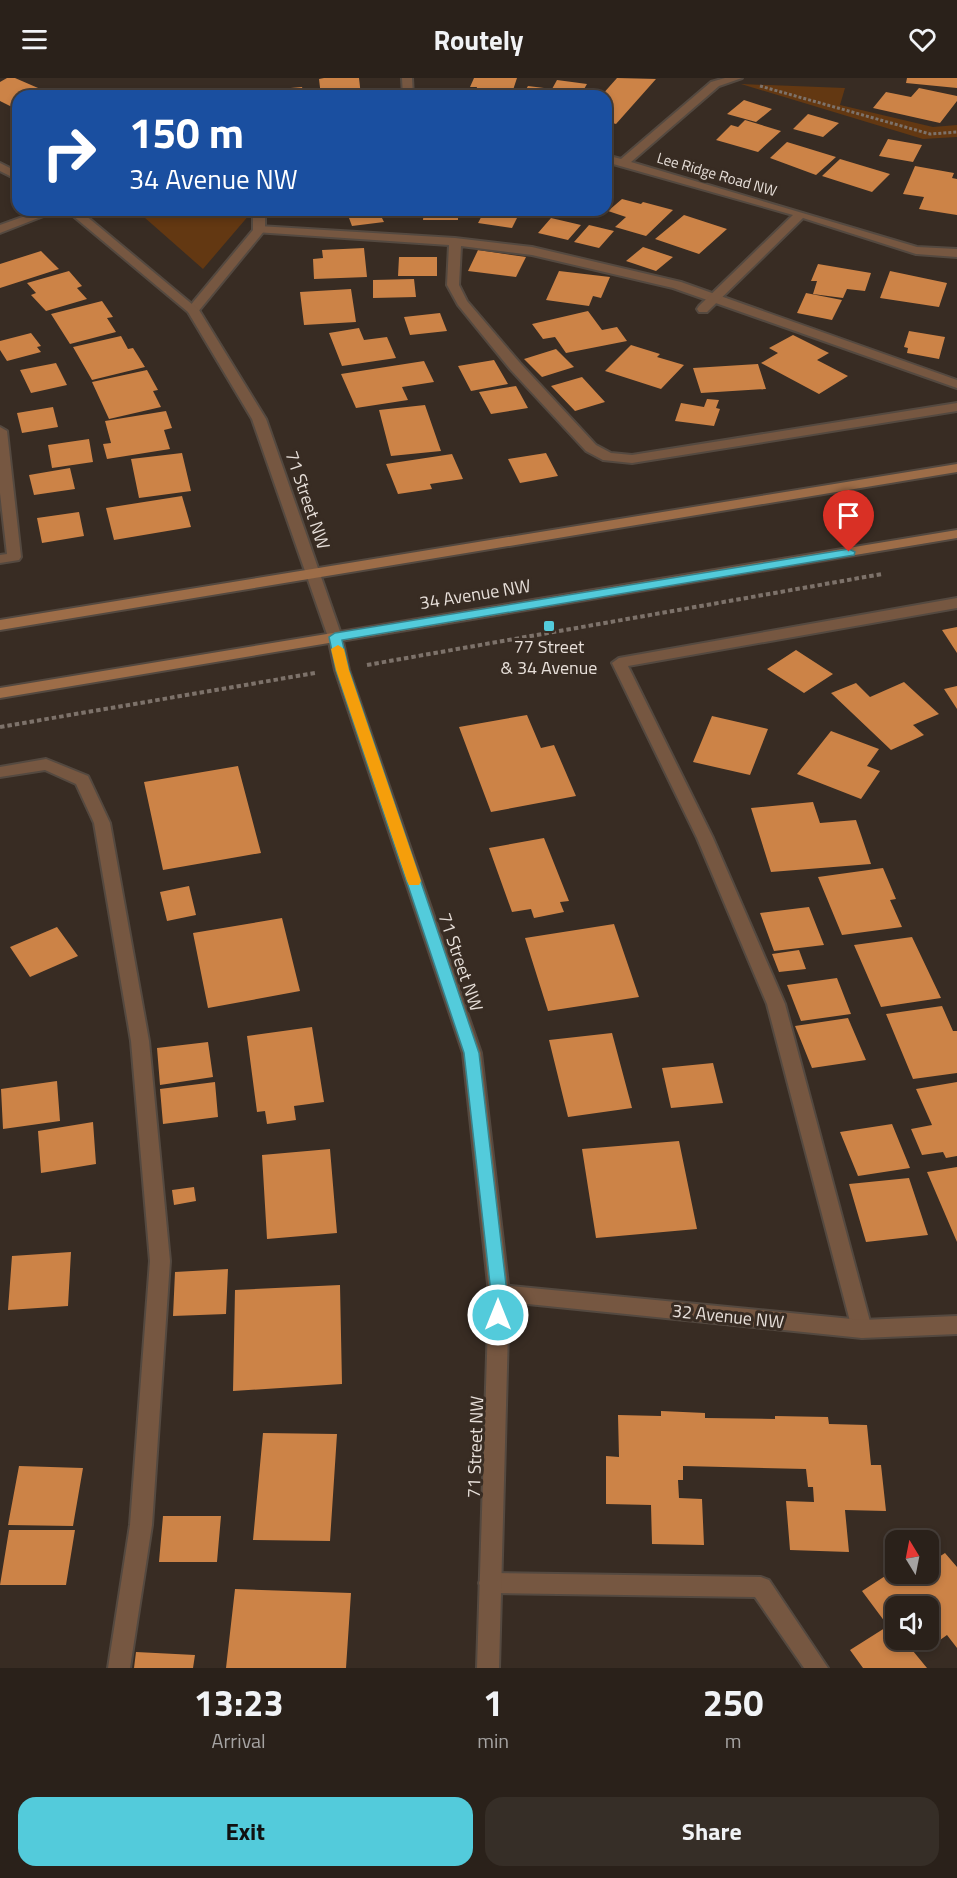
<!DOCTYPE html>
<style>
:root{--surface:#2a211a;--page:#362e27;--text:#f1f3f6;--muted:#a5a3a2;--line:#463e39;--accent:#53cbdb}
body{margin:0;font-family:"Titillium Web",sans-serif;background:var(--page);color:var(--text);height:100vh;display:flex;flex-direction:column;font-size:22px;white-space:nowrap}
*{box-sizing:border-box;margin:0}
p{font-size:20px;color:var(--muted)}
.icon{flex:none;width:33px;height:33px;fill:none;stroke:currentColor;stroke-width:2;stroke-linecap:round;stroke-linejoin:round}
.map{position:relative;height:1590px;overflow:hidden}
.side{display:flex;flex-direction:column;background:var(--surface);flex:1}
.side>*{flex:none}
.hud{position:absolute;left:12px;top:12px;width:600px;height:126px;border-radius:18px;box-shadow:0 3px 9px #0003,0 0 0 2px var(--line);background:#1a4fa0;color:#fff;overflow:hidden}
.needle{width:39px;rotate:350deg}
.tools{position:absolute;left:885px;top:1452px;display:grid;gap:12px}
.tools a{display:grid;place-items:center;width:54px;height:54px;border-radius:12px;background:var(--surface);box-shadow:0 3px 9px #0003,0 0 0 2px var(--line);font-size:30px}
.pin{position:absolute;display:grid;place-items:center;width:51px;height:51px;color:#fff;margin:-62px -26px;border-radius:50% 50% 50% 0;rotate:-45deg;box-shadow:0 0 6px #0007}
.pin .icon{rotate:45deg}
.me{position:absolute;width:66px;margin:-33px;rotate:0deg;stroke-linejoin:round;filter:drop-shadow(0 0 4px #0008)}
.turn{display:flex;align-items:center;gap:21px;height:126px;padding:0 18px;font-size:27px}
.turn .icon{width:78px;height:78px;stroke-width:2.5}
.turn b{display:block;font-size:42px;line-height:51px}
.eta{display:flex;justify-content:space-evenly;align-items:center;height:102px;text-align:center}
.eta b{font-size:36px;font-weight:700;line-height:42px}
.button{display:flex;gap:12px;margin-top:auto;padding:12px 18px}
.button a{flex:1;height:69px;border-radius:18px;background:var(--accent);color:#111;font-size:24px;font-weight:700;line-height:69px;text-align:center}
.button a+a{background:var(--page);color:var(--text)}
header{display:flex;justify-content:space-between;align-items:center;height:78px;padding:0 18px;background:var(--surface);font-size:27px;font-weight:700}
.map>svg:first-child{display:block}
</style>
<header><svg class="icon" aria-label="menu" viewBox="0 0 24 24"><path d="M4 6h16M4 12h16M4 18h16"/></svg>Routely<svg class="icon" aria-label="heart" viewBox="0 0 24 24"><path d="M12 20l-8-8c-3-5 5-10 8-4 3-6 11-1 8 4z"/></svg></header>
<div class="map">
<svg width="957" height="1590" viewBox="0 0 957 1590">
<rect width="100%" height="100%" fill="#382c23"/>
<path fill="#633812" d="M741,6l104,4 -5,17 93,22 24,-2v12l-34,2z
M136,132h114v4l-47,55z"/>
<path fill="#cc8347" fill-rule="evenodd" d="M7,0h8l30,13 -10,5h-17v8l-6,3 -12,-6v-19z
M324,0h35l2,18h-40l-2,-17z
M474,0h43l-6,18 -36,-2 2,-7h-7z
M617,0l39,1 -40,45 -10,-3v-25h-5z
M907,0h50v10l-51,-5z
M557,2l30,4 -7,12h-58l6,-10 24,3z
M302,9l3,9h-59l-1,-4z
M100,10l19,5 -4,3h-26z
M919,10l38,8v5l-17,22 -67,-15 13,-16 25,5z
M57,11l15,7h-30z
M744,22l28,9 -16,13 -29,-8z
M808,36l31,9 -16,14 -30,-8z
M745,42l36,11 -23,21 -42,-12 15,-15 7,2z
M888,61l34,6 -9,17 -34,-6z
M787,64l49,15 -20,18 -46,-17z
M840,81l50,15 -18,18 -50,-16z
M915,88l39,7 -2,5 5,1v36l-38,-6 5,-12 -21,-3z
M622,121l19,5 2,-2 30,8 -27,26 -31,-9 11,-10 -18,-6z
M346,132h32l6,12 -32,4z
M424,132h34v10h-35z
M485,132h36l-9,18 -34,-5z
M684,137l43,14 -28,25 -44,-15z
M551,140l30,7 -13,15 -30,-7z
M589,147l25,6 -15,17 -25,-6z
M643,169l30,10 -17,14 -30,-10z
M364,170l3,29 -53,2 -1,-20 10,-1 -1,-8z
M478,172l48,7 -10,20 -48,-6z
M41,173l18,18 -59,19v-24z
M399,179h38v19h-39z
M818,186l53,9 -6,18 -18,-2 -4,9 -30,-4 4,-13h-6z
M69,193l13,15 -5,2 10,11 -41,12 -15,-16 5,-2 -9,-10z
M559,193l51,6 -9,21 -8,-2 -4,10 -43,-6z
M890,193l57,12 -8,24 -59,-9z
M414,201l2,18 -43,1v-18z
M351,211l5,33 -52,3 -4,-33z
M806,215l36,7 -10,20 -35,-7z
M102,223l11,16 -6,1 9,14 -46,12 -19,-30z
M588,233l14,19 15,-3 10,14 -61,12 -11,-16 -12,2 -11,-15z
M440,235l7,18 -37,4 -6,-18z
M359,250l5,12 23,-3 9,21 -54,8 -13,-33z
M909,253l36,6 -6,22 -32,-6 1,-5 -4,-1z
M31,255l10,13 -4,1 4,5 -34,9 -7,-11v-9z
M793,257l36,18 -12,7 31,16 -29,18 -58,-31 17,-10 -9,-5z
M121,258l7,13 5,-1 12,19 -53,13 -19,-33z
M631,267l29,9 -3,3 27,8 -23,24 -56,-18z
M556,271l18,18 -32,10 -18,-18z
M494,282l14,24 -37,7 -13,-25z
M424,283l10,21 -32,5 6,13 -52,8 -15,-34z
M56,285l11,22 -36,8 -11,-23z
M758,286l8,25 -65,4 -8,-25z
M147,292l11,20 -5,1 8,16 -52,12 -17,-37z
M582,299l23,25 -30,9 -24,-25z
M516,308l12,22 -37,6 -12,-22z
M707,321l12,1 -3,8 4,1 -6,17 -39,-5 6,-18 23,4z
M425,327l16,46 -50,5 -12,-46z
M53,329l5,20 -36,6 -5,-20z
M166,333l6,17 -8,2 6,19 -63,10 -4,-15 8,-1 -6,-22z
M89,361l4,23 -41,6 -4,-23z
M182,375l9,38 -52,7 -8,-39z
M546,375l12,23 -38,7 -12,-24z
M452,376l11,25 -33,5 2,5 -34,5 -12,-30z
M70,390l5,21 -41,6 -5,-20z
M182,418l9,31 -77,13 -8,-32z
M79,434l5,24 -42,7 -5,-25z
M957,549v26l-15,-23z
M796,572l37,24 -29,19 -37,-24z
M904,604l35,32 -26,11 11,10 -33,15 -60,-57 25,-10 14,14z
M957,608v23l-13,-20z
M527,637l14,33 13,-3 22,51 -85,16 -32,-85z
M712,638l56,13 -18,46 -57,-13z
M831,653l48,18 -12,17 13,5 -19,28 -64,-25z
M238,688l23,87 -98,17 -19,-88z
M813,724l7,21 36,-3 15,44 -100,8 -20,-64z
M544,760l25,63 -9,1 4,10 -30,6 -3,-9 -19,3 -23,-64z
M883,790l13,31 -6,1 12,27 -60,8 -24,-58z
M189,808l7,29 -29,6 -7,-29z
M809,829l15,38 -50,6 -14,-38z
M282,840l18,73 -92,17 -15,-75z
M614,846l25,73 -91,14 -23,-73z
M57,849l21,29 -48,21 -20,-30z
M912,859l29,61 -60,9 -27,-62z
M799,872l7,19 -27,3 -7,-18z
M837,900l14,36 -50,7 -14,-36z
M942,928l11,25h4v42l-44,6 -27,-65z
M848,940l18,42 -54,8 -17,-42z
M312,949l12,75 -30,4 2,14 -29,4 -2,-13 -8,1 -10,-76z
M612,955l20,75 -64,9 -19,-77z
M208,964l5,35 -53,8 -3,-37z
M713,985l10,40 -52,5 -9,-40z
M57,1003l3,40 -57,8 -2,-40z
M215,1004l3,35 -55,7 -3,-35z
M957,1004v74l-11,2 -3,-6 -21,3 -11,-26 21,-4 -16,-36z
M93,1044l3,42 -55,9 -3,-42z
M892,1046l18,44 -52,8 -18,-44z
M679,1063l18,88 -101,9 -14,-89z
M330,1071l7,84 -70,6 -5,-84z
M957,1089v75l-30,-70z
M909,1100l19,57 -62,7 -17,-58z
M194,1109l2,14 -22,4 -2,-15z
M71,1174l-3,54 -60,4 4,-54z
M228,1191l-2,45 -53,2 2,-44z
M340,1207l2,99 -109,7 2,-101z
M661,1333l44,2v5l70,1v-3l53,1 1,7 38,1 4,40h10l5,46 -41,-1 4,42 -59,-2 -4,-49 28,1 -1,-15h-5l-2,-18 -123,-3v14h-5l1,18 23,1 2,46 -52,-1 -1,-39 -45,-1v-48l13,1 -1,-42 43,1z
M263,1355l74,1 -7,107 -77,-1z
M19,1388l64,2 -10,58 -65,-1z
M163,1438h58l-4,46h-58z
M9,1452h66l-9,55h-66z
M945,1475l12,14v81l-10,-13 -14,10 -4,-5 -16,11 14,17h-64l-13,-18 38,-24 -26,-35 34,-22v5h8l3,4 7,-4h14v-10zM896,1528h32l1,34h-33z
M235,1511l116,4 -5,75h-120z
M136,1574l59,3 -2,13h-59z"/>
<g fill="none" stroke-linecap="round" stroke-linejoin="round">
<g stroke="#544940" stroke-width="4">
<path id="service" d="M259,148l196,12 77,9 149,35 276,98v8l-284,-100 -141,-33 -71,-9 -2,39 8,16 53,62 76,82 15,8 21,2 325,-52v8l-325,52 -29,-3 -17,-9 -76,-82 -52,-64 -11,-20 2,-40 -194,-13v-4z
M0,349l7,4 14,126 -2,3 -19,3v-8l7,-1 -7,-61z
M957,520v10l-329,58 85,172 72,166 87,325 -3,6 -7,3 -7,-3 -3,-6 -85,-325 -70,-166 -85,-175 7,-5z
M46,681l42,17 22,47 39,218 21,220 -18,264 -22,143h-22l22,-143 20,-264 -19,-220 -37,-218 -18,-39 -31,-14 -45,7v-10z"/>
</g>
<g stroke="#544940" stroke-width="4">
<path id="minor" d="M402,0h10l1,18h-10z
M725,0h17l-23,8 -88,76 286,85 40,2v8l-41,-3 -113,-36 -96,94h-8l-2,-3 2,-3 94,-91 -187,-53v-7l15,4 90,-77z
M42,132h17l-59,23v-8z
M253,132h12v20l-68,83h-8l-2,-3 2,-3 64,-77z
M499,1207l363,35 95,-4v18l-95,4 -363,-37 -7,-2 -3,-6 3,-6z
M490,1495l271,4 8,3 59,88h-24l-49,-71 -265,-4 -8,-3 -3,-7 3,-7z"/>
</g>
<g stroke="#544940" stroke-width="4">
<path id="tertiary" d="M0,85l18,9v8l-18,-9z
M66,132h13l120,100 67,109 76,218 7,33 132,383 28,240 -10,375h-22l12,-375 -26,-240 -128,-383 -7,-33 -76,-218 -64,-107z"/>
</g>
<g stroke="#544940" stroke-width="4">
<path id="secondary" d="M957,386v8l-957,158v-10z
M957,452v8l-957,160v-10z"/>
</g>
<path stroke="#7d726a" stroke-width="3" stroke-dasharray="3 2" stroke-linecap="butt" d="M760,8l170,48 27,-2"/>
<path stroke="#7d726a" stroke-width="4" stroke-dasharray="4.5 3" stroke-linecap="butt" d="M367,587l515,-91
M0,649l315,-54"/>
<use href="#service" fill="#765741" fill-rule="evenodd"/>
<use href="#minor" fill="#765741" fill-rule="evenodd"/>
<use href="#tertiary" fill="#765741" fill-rule="evenodd"/>
<use href="#secondary" fill="#9d6d48" fill-rule="evenodd"/>
</g>
<path fill="#53cbdb" stroke="#36848e" stroke-width="1.5" d="M849,471l6,3 -1,3 -512,85 7,30 130,383 28,240 -1,22 -2,5 -6,2 -6,-2 -2,-5 1,-22 -27,-240 -128,-383 -7,-33 6,-4z"/>
<path fill="#f59e0b" d="M338,567l6,4 5,21 72,211 -2,4h-10l-2,-4 -71,-211 -5,-21z"/>
<rect fill="#53cbdb" stroke="#382c23" stroke-width="2" x="543" y="542" width="12" height="12" rx="3"/>
<g text-anchor="middle" dominant-baseline="central" stroke-width="6" stroke-linejoin="round" paint-order="stroke">
<g font-size="15" fill="#e7dfd9" stroke="#382c23">
<text transform="translate(717 96) rotate(16)">Lee Ridge Road NW</text>
</g>
<g font-size="18" fill="#e7dfd9" stroke="#382c23">
<text transform="translate(308 422) rotate(71)">71 Street NW</text>
<text transform="translate(475 516) rotate(-9)">34 Avenue NW</text>
<text transform="translate(461 884) rotate(71)">71 Street NW</text>
<text transform="translate(728 1238) rotate(6)">32 Avenue NW</text>
<text transform="translate(475 1369) rotate(-88)">71 Street NW</text>
</g>
<g font-size="18" fill="#e7dfd9" stroke="#382c23">
<text x="549" y="568">77 Street<tspan x="549" dy="21">&amp; 34 Avenue</tspan></text>
</g>
</g>
</svg>
<div class="tools">
<a><svg class="needle" viewBox="-14 -14 28 28"><path d="M0-13l5 13h-10z" fill="#e53935"/><path d="M0 13l5-13h-10z" fill="#a5a3a2"/></svg></a>
<a><svg class="icon" aria-label="sound" viewBox="0 0 24 24"><path d="M4 9h4l5-4v14l-5-4H4zM17 9q2 3 0 6"/></svg></a>
</div>
<div class="pin" style="left:849px;top:474px;background:#d93025"><svg class="icon" aria-label="arrive" viewBox="0 0 24 24"><path d="M6 21V4h12l-3 4 3 4H6"/></svg></div>
<svg class="me" style="left:498px;top:1237px" viewBox="-20 -20 40 40"><circle r="17" fill="#53cbdb" stroke="#fff" stroke-width="3"/><path d="M0-11L8 9 0 5-8 9z" fill="#fff"/></svg>
<div class="hud">
<div class="turn"><svg class="icon" aria-label="right" viewBox="0 0 24 24"><path d="M7 20v-9h11M14 6l5 5-5 5"/></svg><div><b>150 m</b>34 Avenue NW</div></div>
</div>
</div>
<section class="side">
<div class="eta">
<div><b>13:23</b><p>Arrival</p></div>
<div><b>1</b><p>min</p></div>
<div><b>250</b><p>m</p></div>
</div>
<div class="button"><a>Exit</a><a>Share</a></div>
</section>
